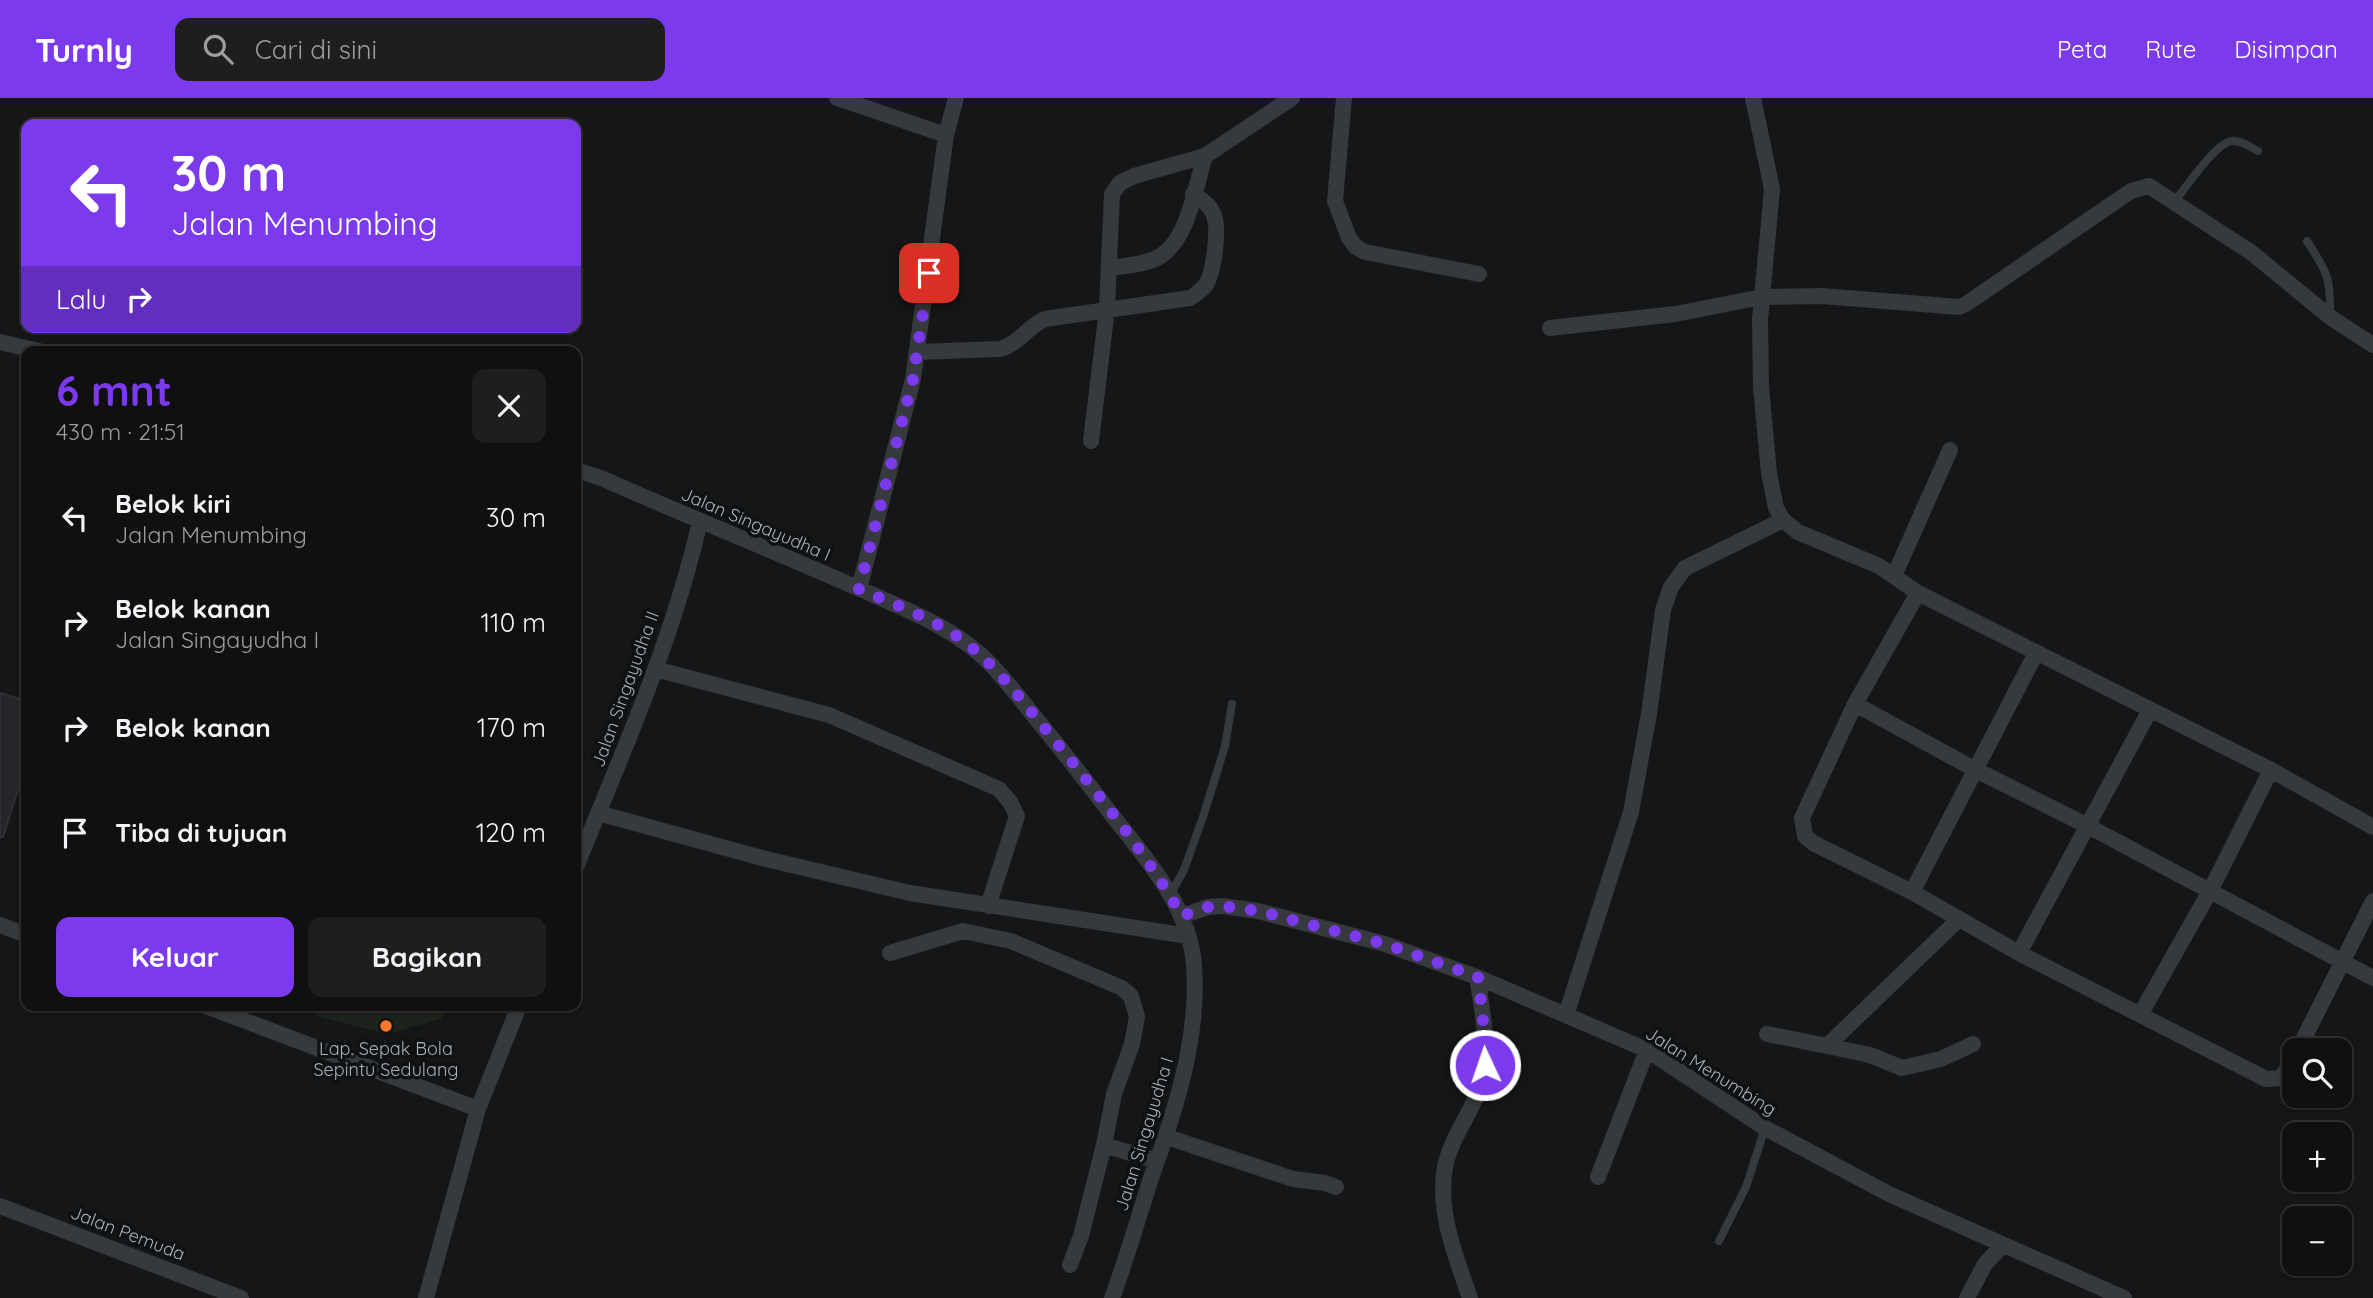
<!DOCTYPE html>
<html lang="id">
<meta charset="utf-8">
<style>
:root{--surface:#101011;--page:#1e1e1f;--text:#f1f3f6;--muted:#9c9d9f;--line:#303031;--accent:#7c3aed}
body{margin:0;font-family:Quicksand,sans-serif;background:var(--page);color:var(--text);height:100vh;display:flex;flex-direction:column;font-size:26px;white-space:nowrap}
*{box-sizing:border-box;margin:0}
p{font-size:23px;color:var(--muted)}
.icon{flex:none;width:38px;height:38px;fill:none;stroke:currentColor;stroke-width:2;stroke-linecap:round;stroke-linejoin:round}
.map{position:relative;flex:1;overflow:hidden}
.drawer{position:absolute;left:21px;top:248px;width:560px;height:665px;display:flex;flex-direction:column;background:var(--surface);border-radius:14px;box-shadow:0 2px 5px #0004,0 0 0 2px var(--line)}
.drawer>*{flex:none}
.top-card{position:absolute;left:21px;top:21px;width:560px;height:214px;border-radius:14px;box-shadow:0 2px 5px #0004,0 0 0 2px var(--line);background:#7c3aed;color:#fff;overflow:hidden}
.tools{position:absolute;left:2282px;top:940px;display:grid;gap:14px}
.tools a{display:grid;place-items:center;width:70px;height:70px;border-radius:14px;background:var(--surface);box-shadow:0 2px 5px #0004,0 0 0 2px var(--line);font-size:35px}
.pin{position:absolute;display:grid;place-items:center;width:60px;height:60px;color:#fff;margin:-30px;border-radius:14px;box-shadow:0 4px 10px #0006}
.me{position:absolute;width:77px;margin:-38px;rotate:357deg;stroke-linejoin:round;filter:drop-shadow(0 0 5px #0008)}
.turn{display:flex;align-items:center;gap:24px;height:147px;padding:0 35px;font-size:32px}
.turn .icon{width:91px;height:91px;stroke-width:2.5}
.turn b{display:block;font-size:49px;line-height:60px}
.then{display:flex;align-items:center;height:66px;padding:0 35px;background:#0003;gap:14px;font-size:26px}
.round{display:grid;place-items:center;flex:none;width:74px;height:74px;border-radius:14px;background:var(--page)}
.summary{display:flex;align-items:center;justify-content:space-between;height:119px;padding:0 35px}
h1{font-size:42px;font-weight:700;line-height:52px;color:var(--accent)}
.action{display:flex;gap:14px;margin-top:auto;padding:14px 35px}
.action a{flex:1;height:80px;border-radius:14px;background:var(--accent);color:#fff;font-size:28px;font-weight:700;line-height:80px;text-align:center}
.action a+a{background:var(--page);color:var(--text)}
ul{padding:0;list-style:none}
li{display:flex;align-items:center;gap:21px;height:105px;padding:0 35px}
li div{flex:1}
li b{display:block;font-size:26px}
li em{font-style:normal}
header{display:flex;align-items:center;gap:42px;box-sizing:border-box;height:98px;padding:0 35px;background:var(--accent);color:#fff}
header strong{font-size:33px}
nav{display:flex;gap:38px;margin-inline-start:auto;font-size:24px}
.search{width:490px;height:63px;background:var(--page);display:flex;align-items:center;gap:18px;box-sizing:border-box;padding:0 24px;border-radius:14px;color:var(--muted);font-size:26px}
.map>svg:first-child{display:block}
</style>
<header>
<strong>Turnly</strong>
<div class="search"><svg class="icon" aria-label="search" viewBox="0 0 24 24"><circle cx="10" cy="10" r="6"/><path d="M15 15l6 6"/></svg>Cari di sini</div>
<nav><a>Peta</a><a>Rute</a><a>Disimpan</a></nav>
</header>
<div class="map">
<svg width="2373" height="1200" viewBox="0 0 2373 1200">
<rect width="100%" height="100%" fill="#151617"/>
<path fill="#1c231b" d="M306,908h144l-9,13 -54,15 -66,-17z"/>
<path fill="#252629" stroke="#2f3034" stroke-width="2" d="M0,595l26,8v63l-23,73h-3z"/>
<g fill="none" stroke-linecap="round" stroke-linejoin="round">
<path stroke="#36393d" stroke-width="8" d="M2174,104c11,-13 42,-60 58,-61 9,-1 18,6 26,10
M2307,143c21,32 24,38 23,76
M1170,797l14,-25 20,-56 21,-68 7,-42
M1719,1143l27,-54 19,-59"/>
<path stroke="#36393d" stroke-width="16" d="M837,0l109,37
M1344,0l-9,103 14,37 7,9 9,5 114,22
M1753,0l19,91 -12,131 1,67 8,86 7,35 7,12 15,12 81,34 39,27 -63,111 -53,114 3,18 8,7 99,49 107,61 247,126 15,-1 13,-21
M1109,170c16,-2 33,-3 48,-10 31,-15 38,-71 48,-102
M1550,230l125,-14 87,-17 60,-1 137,11 7,-3 165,-113 18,-5 103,67 78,64 43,28
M0,244l43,10
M917,254l83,-3c19,-5 27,-22 45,-30l145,-21c6,-4 13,-8 17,-15 7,-14 13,-56 6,-70 -4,-9 -12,-14 -20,-19
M1091,343l16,-132 5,-115 8,-11 14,-7 71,-20 87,-58
M576,372l25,8c86,38 173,73 259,111 42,19 86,35 121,66 20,18 36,40 53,61 27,33 53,66 78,99 34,43 78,93 82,150 5,67 -15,134 -37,196 -16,45 -28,92 -45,137
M1894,478l56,-126
M859,491l54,-210 33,-244 10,-37
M1918,495l353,177 102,57
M655,571l174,46 170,74 11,13 7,14 -29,90
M1855,606l121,66 110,55 287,153
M598,715l168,46 144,34 278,43
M576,769c46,-113 97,-227 124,-346
M1912,794l124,-239
M1182,818l26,-9 14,-1 36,5 127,33 92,33 170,73 118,78 124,66 235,104
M0,827l26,10
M890,855l73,-22 48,10 111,47 9,8 6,21 -5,27 -18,50 -10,51 53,16
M2019,855l131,-243
M206,908l272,103
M1566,917l65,-203 18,-98 14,-104 8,-23 14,-19 98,-48
M2140,917l70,-124 61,-121
M1767,936l60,12 132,-127
M1827,948l43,9 32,13 39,-9 32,-15
M2298,952l75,-149
M1167,1039l126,42 32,4 11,4
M1598,1079l49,-127
M0,1108l241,92
M1070,1167l11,-29 23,-91
M426,1200l52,-189 41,-103
M1470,1200c-14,-41 -33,-86 -25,-131 6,-30 27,-54 36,-83 10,-31 1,-75 -4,-107
M1967,1200l18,-34 18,-19"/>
</g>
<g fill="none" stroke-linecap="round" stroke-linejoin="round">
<path stroke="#7c3aed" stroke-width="12" stroke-dasharray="0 21.6" d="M929,175l-16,106 -54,210c32,14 66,26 96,46 37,25 64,62 92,96 48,59 97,119 135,185l26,-9 14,-1 36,5 127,33 93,33 8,71 -1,17"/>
</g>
<circle fill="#ff7726" stroke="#101112" stroke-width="2.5" cx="386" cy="928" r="7"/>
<g text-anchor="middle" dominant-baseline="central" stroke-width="7" stroke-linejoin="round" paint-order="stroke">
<g font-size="18" fill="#a6b1b9" stroke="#101112">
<text transform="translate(756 426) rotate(23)">Jalan Singayudha I</text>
<text transform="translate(625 591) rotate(-70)">Jalan Singayudha II</text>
<text transform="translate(1711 973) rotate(32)">Jalan Menumbing</text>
<text transform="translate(1144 1036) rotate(-73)">Jalan Singayudha I</text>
<text transform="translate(128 1135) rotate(21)">Jalan Pemuda</text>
</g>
<g font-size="18" fill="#a6b1b9" stroke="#101112">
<text x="386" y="950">Lap. Sepak Bola<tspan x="386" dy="21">Sepintu Sedulang</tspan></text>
</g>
</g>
</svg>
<div class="tools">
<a><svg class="icon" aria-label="search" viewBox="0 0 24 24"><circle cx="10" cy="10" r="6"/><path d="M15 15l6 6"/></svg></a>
<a>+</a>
<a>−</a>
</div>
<div class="pin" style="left:929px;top:175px;background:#d93025"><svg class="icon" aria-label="arrive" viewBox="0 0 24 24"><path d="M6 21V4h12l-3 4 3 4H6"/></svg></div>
<svg class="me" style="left:1485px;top:967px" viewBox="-20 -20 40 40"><circle r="17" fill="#7c3aed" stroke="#fff" stroke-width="3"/><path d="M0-11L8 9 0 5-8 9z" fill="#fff"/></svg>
<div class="top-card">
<div class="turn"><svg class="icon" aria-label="left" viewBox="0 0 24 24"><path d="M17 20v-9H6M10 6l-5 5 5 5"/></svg><div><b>30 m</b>Jalan Menumbing</div></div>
<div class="then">Lalu<svg class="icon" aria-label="right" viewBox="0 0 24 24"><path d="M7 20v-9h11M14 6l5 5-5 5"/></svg></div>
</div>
<section class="drawer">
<div class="summary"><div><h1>6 mnt</h1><p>430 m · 21:51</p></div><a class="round"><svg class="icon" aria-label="close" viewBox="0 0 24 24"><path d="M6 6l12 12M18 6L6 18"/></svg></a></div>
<ul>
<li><svg class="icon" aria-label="left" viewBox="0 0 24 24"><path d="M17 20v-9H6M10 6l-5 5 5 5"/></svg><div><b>Belok kiri</b><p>Jalan Menumbing</p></div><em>30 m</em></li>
<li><svg class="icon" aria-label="right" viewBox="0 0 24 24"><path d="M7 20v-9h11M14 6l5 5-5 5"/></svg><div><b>Belok kanan</b><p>Jalan Singayudha I</p></div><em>110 m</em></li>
<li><svg class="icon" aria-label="right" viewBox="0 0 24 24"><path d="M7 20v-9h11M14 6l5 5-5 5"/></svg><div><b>Belok kanan</b></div><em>170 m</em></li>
<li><svg class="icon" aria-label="arrive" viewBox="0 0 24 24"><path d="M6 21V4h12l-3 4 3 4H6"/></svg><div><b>Tiba di tujuan</b></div><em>120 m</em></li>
</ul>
<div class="action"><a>Keluar</a><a>Bagikan</a></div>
</section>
</div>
